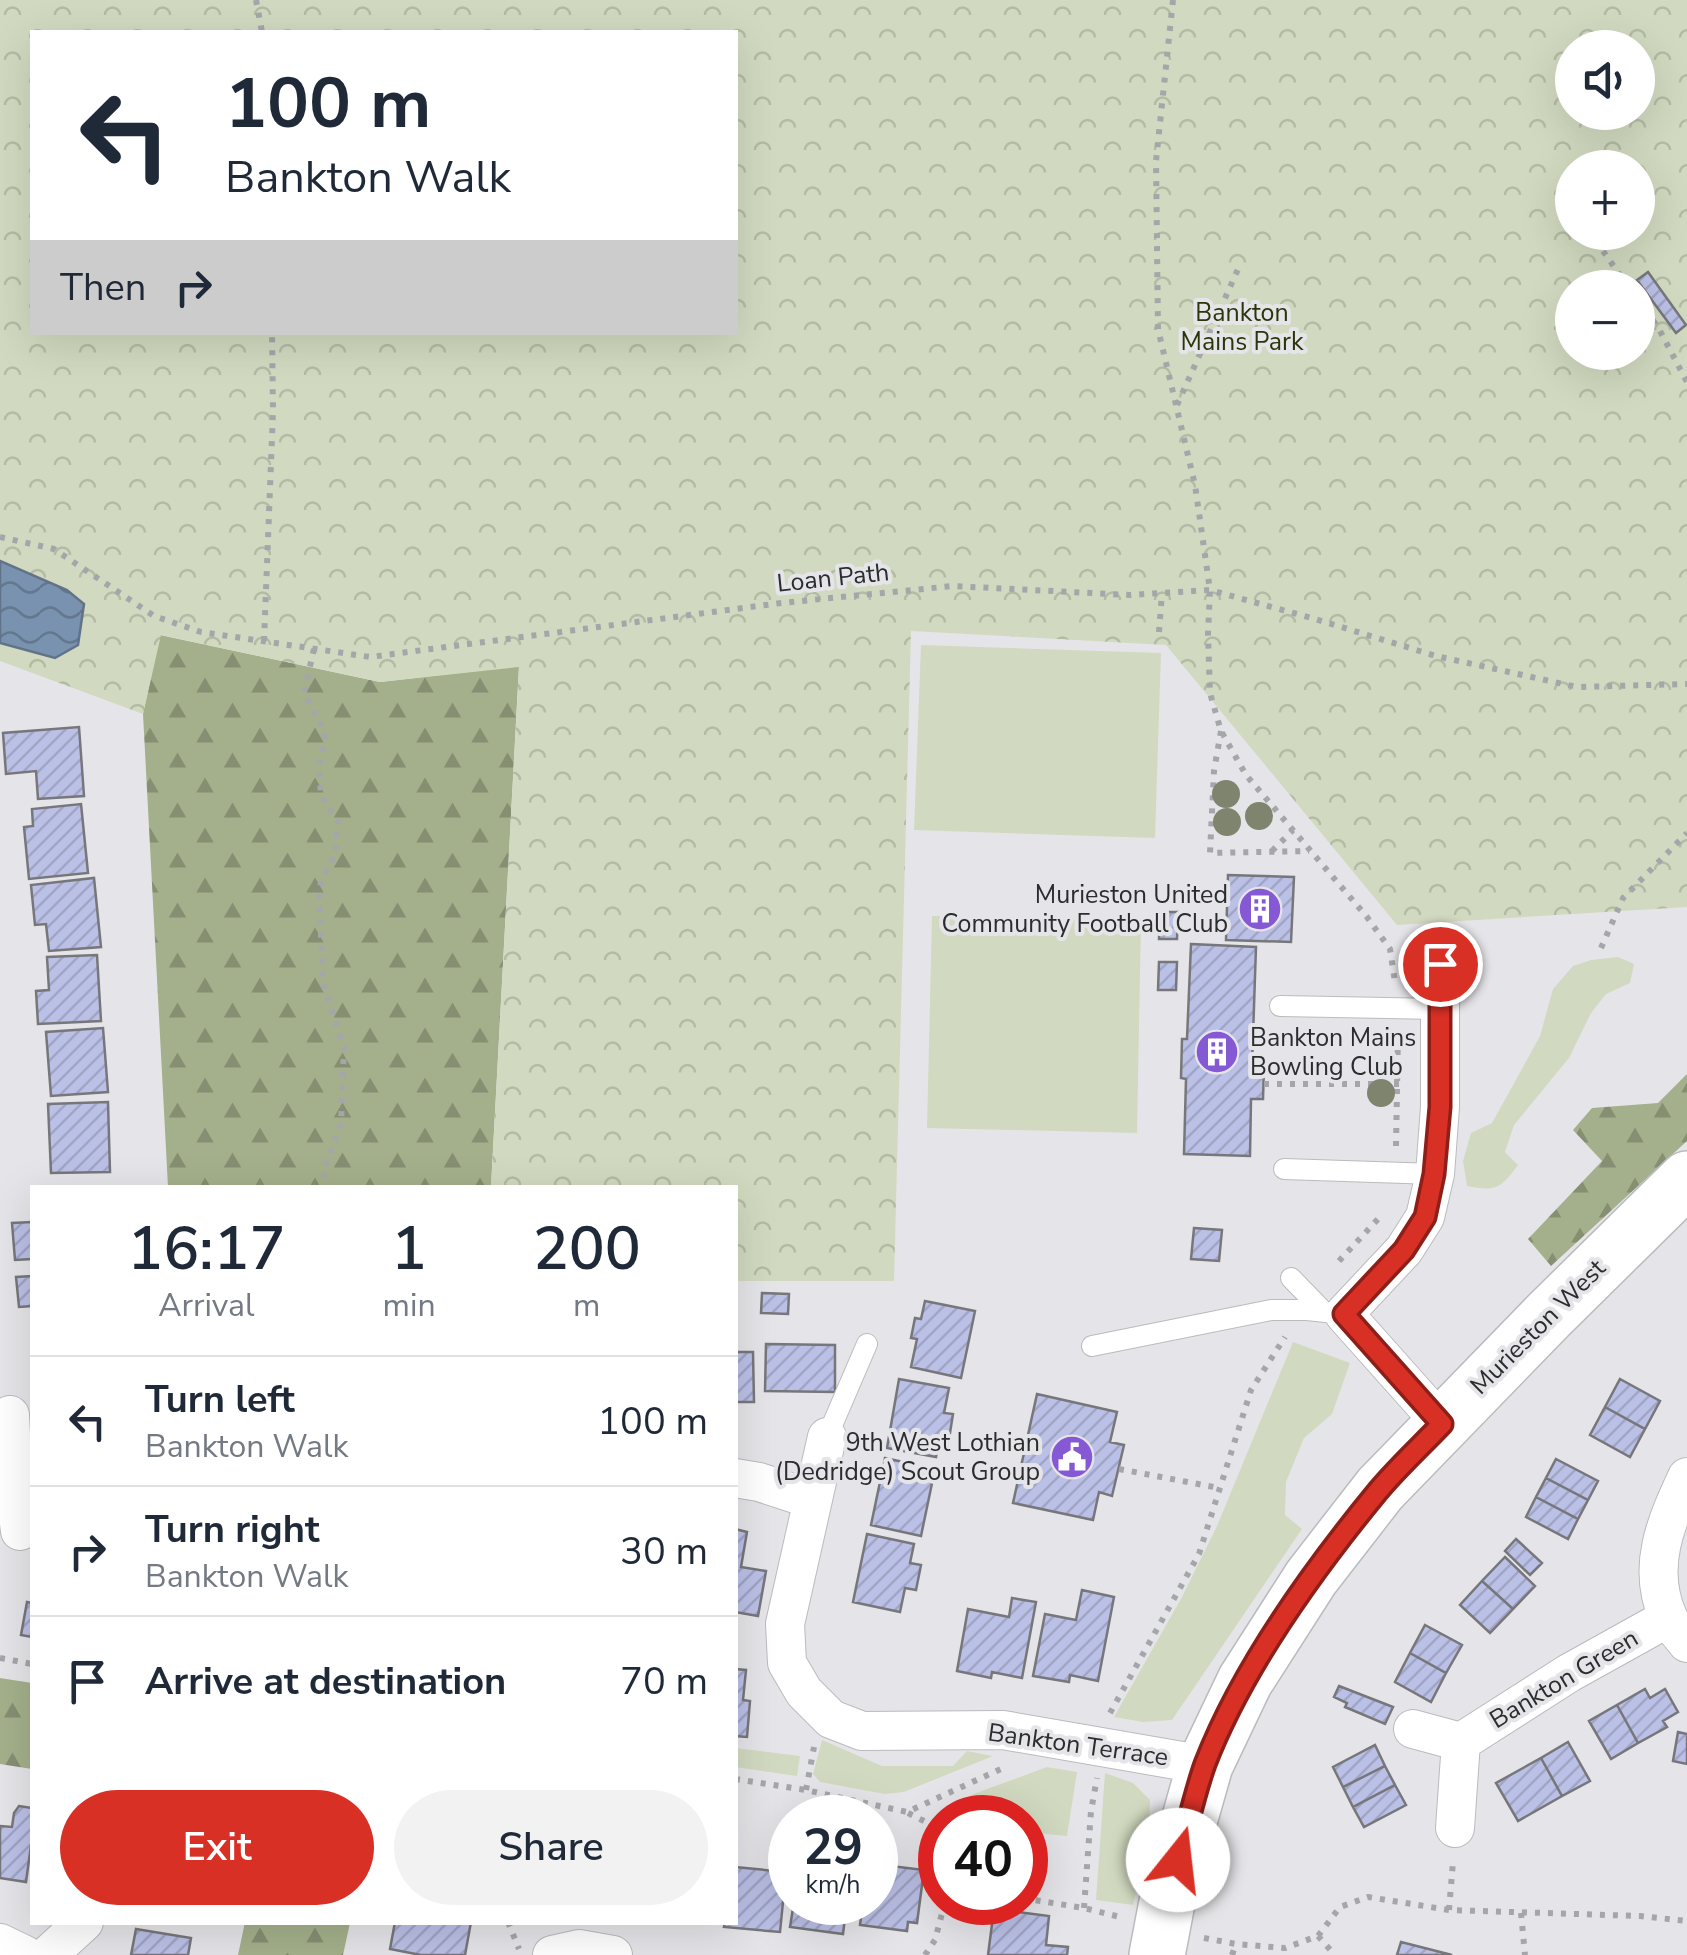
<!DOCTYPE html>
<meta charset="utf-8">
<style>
:root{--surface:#fff;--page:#f2f2f3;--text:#1f2937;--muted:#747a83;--line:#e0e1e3;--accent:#d93025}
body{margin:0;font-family:"Nunito Sans",sans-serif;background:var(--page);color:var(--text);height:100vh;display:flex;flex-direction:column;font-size:38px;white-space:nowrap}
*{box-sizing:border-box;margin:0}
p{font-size:32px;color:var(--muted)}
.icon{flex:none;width:55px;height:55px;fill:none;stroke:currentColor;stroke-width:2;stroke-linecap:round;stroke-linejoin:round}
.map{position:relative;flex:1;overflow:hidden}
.drawer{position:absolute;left:30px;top:1185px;width:708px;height:740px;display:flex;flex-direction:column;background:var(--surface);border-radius:0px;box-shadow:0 10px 40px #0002}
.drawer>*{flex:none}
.top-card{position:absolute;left:30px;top:30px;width:708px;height:305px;border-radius:0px;box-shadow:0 10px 40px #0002;background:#fff;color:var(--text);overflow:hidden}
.buttons{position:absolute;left:1555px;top:30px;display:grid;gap:20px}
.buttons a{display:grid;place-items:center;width:100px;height:100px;border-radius:50%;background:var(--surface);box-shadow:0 10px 40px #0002;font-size:50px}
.speed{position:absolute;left:768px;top:1795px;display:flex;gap:20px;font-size:50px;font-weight:700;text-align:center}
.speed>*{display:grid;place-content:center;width:130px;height:130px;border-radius:50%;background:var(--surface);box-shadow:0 10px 40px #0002;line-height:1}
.speed small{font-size:25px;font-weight:400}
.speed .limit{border:15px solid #d22;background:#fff;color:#111}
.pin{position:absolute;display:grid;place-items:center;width:85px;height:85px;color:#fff;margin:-42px;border:5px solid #fff;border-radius:50%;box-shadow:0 2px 10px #0007}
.me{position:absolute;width:110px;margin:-55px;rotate:16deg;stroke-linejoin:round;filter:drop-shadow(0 0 8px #0008)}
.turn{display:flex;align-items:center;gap:35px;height:210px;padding:0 30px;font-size:45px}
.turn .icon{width:130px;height:130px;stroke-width:2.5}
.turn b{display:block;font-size:70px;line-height:85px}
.then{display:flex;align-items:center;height:95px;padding:0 30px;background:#0003;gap:20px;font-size:38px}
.eta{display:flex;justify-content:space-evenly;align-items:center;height:170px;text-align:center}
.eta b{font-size:60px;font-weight:600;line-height:70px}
.action{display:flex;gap:20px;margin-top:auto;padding:20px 30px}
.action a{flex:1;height:115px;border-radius:60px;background:var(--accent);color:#fff;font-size:40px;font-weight:600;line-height:115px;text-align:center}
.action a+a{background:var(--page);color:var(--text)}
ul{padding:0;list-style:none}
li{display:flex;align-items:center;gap:30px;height:130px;padding:0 30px;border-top:2px solid var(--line)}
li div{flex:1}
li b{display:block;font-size:38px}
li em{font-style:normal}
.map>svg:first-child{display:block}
</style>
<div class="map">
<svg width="1687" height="1955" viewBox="0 0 1687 1955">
<defs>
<pattern id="forest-firs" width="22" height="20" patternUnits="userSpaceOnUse" patternTransform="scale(2.5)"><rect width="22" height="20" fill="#a4b08b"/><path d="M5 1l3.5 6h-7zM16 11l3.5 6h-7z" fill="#868f72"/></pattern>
<pattern id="park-crowns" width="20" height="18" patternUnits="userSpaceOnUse" patternTransform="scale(2.5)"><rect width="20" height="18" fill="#d1dac0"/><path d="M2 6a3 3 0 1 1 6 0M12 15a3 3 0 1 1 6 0" fill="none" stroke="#b4bba5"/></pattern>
<pattern id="water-waves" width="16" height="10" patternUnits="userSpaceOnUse" patternTransform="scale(2.5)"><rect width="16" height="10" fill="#7892af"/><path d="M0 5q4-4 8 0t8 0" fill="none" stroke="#63778f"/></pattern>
<pattern id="building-hatch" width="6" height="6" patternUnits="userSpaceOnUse" patternTransform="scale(2.5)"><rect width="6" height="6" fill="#bbc0e6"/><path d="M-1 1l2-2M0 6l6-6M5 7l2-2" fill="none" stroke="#a1a5c6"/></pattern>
</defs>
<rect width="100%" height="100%" fill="#e5e5e9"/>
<path fill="#d1dac0" d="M921,645l240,8 -6,185 -241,-8z
M932,916l209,5 -4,212 -210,-5z
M1618,957l16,7 -4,19 -24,11 -15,19 -22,45 -55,67 -9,27 13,13c-17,23 -22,27 -51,21l-4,-25 8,-28 21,-10 48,-87 13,-47 20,-23 18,-6z
M1293,1342l57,21 -18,51 -28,24 -18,44 -1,33 17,14 -130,191 -29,2 -29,-5 68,-120 35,-71z
M822,1740l60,26h71l14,-15 26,5 -89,36 -19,2 -65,-12 -7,-8z
M735,1748l65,8 -3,20 -62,-9z
M1047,1767l30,5 -10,64 -42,-4v-14h-66l-5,-3 17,-20z
M1105,1773l28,10 17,17 -2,43 -15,62 -37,-5z"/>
<path fill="url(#forest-firs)" d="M160,635l220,47 139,-16 -28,521h-323l-25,-473z
M1687,1074v67l-136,125 -23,-27 74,-78 -29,-31 19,-22 66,-5z
M0,1678l32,5v86l-32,-5z
M245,1922h105v1l-7,32h-105z"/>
<path fill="url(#park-crowns)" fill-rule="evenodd" d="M0,0h1687v907l-290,18 -231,-280 -255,-14 -17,650h-159v-93l-244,-1 28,-520 -139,15 -219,-47 -18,79 -143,-53zM32,32h703v300h-703zM1572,48h66v64h-66zM1572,168h66v64h-66zM1572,288h66v64h-66z"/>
<path fill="url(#water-waves)" stroke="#617388" stroke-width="2.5" d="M0,561l67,29 17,14 -6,41 -23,13 -55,-15z"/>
<path fill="url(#building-hatch)" stroke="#77777b" stroke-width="2.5" d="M1648,272l38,53 -10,8 -39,-53z
M79,727l5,69 -46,3 -2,-28 -30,3 -3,-41z
M81,804l7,69 -59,6 -5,-52 9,-1 -1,-17z
M1228,875l66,2 -3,65 -65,-2z
M94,878l7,69 -52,4 -3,-27 -11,1 -4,-40z
M1160,912h18l-1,27h-18z
M1191,944l65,3 -4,119h12l-1,33h-12l-1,57 -66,-2 2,-75 -5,-1 1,-39h5z
M97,955l4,66 -63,3 -2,-33 13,-1 -2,-33z
M1159,962h18l-1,28h-18z
M103,1028l5,64 -57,4 -5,-64z
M108,1102l2,70 -59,1 -3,-69z
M32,1222v37l-17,1 -3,-37z
M1194,1228l28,2 -3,31 -28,-2z
M32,1276v30l-13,1 -3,-30z
M762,1293l27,1 -1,20 -27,-1z
M925,1301l50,10 -14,67 -50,-11 6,-28 -6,-1 4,-20 6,1z
M766,1344l69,1v47l-70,-1z
M735,1352h18l1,50h-19z
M899,1379l50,9 -5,25 9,1 -4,25 -9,-2 -4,20 -49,-9z
M1620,1379l40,22 -15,28 -40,-22z
M1037,1394l80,18 -7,30 14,3 -12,51 -13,-4 -6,28 -80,-17z
M1605,1407l40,22 -15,28 -40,-22z
M885,1458l50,11 -14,67 -50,-11z
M1556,1459l42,22 -10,19 -42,-22z
M1546,1478l42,22 -10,19 -42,-22z
M1536,1497l42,22 -10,20 -42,-22z
M735,1529l12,3 -6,35 25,4 -8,45 -23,-4z
M867,1534l47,10 -4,19 11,2 -5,25 -11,-2 -5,24 -47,-10z
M1516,1539l26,24 -12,12 -25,-24z
M1505,1557l30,29 -22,23 -31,-28z
M1482,1581l31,28 -23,24 -30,-28z
M1082,1590l32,7 -16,84 -28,-6 -1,7 -36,-6 12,-62 31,6z
M1012,1598l24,4 -14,76 -30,-6 -1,6 -34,-7 11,-62 41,8z
M27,1602l5,1v34l-11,-2z
M1425,1625l37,20 -16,28 -36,-20z
M1410,1653l36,20 -15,29 -36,-20z
M735,1669l11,1 -3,30 7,1 -3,36 -12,-1z
M1339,1686l54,21 -8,17 -40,-17 2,-4 -13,-6z
M1645,1689l5,9 15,-9 13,23 -15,9 4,6 -29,16 -21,-38z
M1617,1705l21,38 -27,16 -22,-38z
M1678,1732l9,2v30l-14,-3z
M1568,1742l22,39 -28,15 -21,-38z
M1375,1745l10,21 -42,21 -10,-20z
M1541,1758l21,38 -44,25 -22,-38z
M1385,1766l10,19 -42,22 -10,-20z
M1395,1785l11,20 -42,22 -11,-20z
M19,1806l13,2v30l-6,44 -26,-4v-52l12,1 2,-14z
M875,1864l49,6 -7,53 -9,-1 -1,9 -47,-6 3,-23h12z
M735,1867l51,5 -6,60 -56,-5 1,-5h10z
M794,1902h53l-4,32 -53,-7z
M994,1909l55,7 -3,29 22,2 -1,8h-79z
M395,1922h76l-6,33h-44l-31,-6z
M136,1929l55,9 -3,17h-57z
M1401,1942l51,13h-55z"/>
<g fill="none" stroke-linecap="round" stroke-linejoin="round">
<g stroke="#babbbe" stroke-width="22">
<path id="lane" d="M1280,1006l160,3
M1284,1169l151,5
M1291,1278l33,34
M1092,1346l179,-36h36l37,4
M827,1437l40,-93"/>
</g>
<g stroke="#babbbe" stroke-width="40">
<path id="street" d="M1440,964v143l-5,67 -10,43 -21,33 -60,64 98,110
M827,1437l-42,187 2,39 17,29 27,27 31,12 141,-1 202,35
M0,1473l13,2 -3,-60
M13,1475l7,56
M1687,1477c-21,45 -41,90 -19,140 4,9 13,18 19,26
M735,1478l24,4 52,17
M1413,1729l48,13
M1455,1828l6,-86 108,-69 99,-55
M0,1943l25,12
M48,1955l36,-33
M552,1955l27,-6 34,6"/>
</g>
<g stroke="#babbbe" stroke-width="58">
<path id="secondary" d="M1157,1955l12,-63 36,-127 40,-84 66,-103 69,-89 168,-173 139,-137"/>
</g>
<path stroke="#a5a6a9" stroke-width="6" stroke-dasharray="5 8" stroke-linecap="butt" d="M256,0l6,32
M1173,0l-17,161 2,168 37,156 15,105 -2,44 2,59 11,38 25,44 121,142 23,32 5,33
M1603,251l26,37
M1638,299l21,30 28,53
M1177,405l62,-138
M0,537l54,12 100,67 47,16 169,25 411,-54 172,-17 177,9 80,-5 105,29 121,37 141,31 110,-3
M1159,632l3,-39
M264,641l9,-229 -1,-80
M314,649l-10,43 21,41 -6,33 2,29 17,27 -3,31 -16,35 4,96 21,64 -3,76 -18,48 4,16
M1221,731l-7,40 -4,82 99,-2
M1272,851l21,-21
M1601,948l22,-50 64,-65
M1264,1084h135
M1396,1146l2,-112
M1339,1261l39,-42
M1119,1469l100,19
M0,1658l32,6
M1110,1713l89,-159 52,-164 34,-53
M735,1779l71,11 101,22 96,-44
M806,1790l8,-43
M908,1813l32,16
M1025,1893l9,7 50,8 36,9
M1084,1908l7,-97 6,-33
M1449,1910l4,-48
M1521,1913l4,42
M508,1922l11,27
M1318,1936l17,19
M1204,1938l32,6 49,4 33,-12 22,-29 28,-10 81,13 191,6 47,5
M925,1955l10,-15 10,-38
M1232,1955l4,-11"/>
<use href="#lane" stroke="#fff" stroke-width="20"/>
<use href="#street" stroke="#fff" stroke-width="38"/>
<use href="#secondary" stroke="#fff" stroke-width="55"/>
</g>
<g fill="#7e846d">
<circle cx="1226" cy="794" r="14"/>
<circle cx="1259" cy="816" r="14"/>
<circle cx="1227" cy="822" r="14"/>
<circle cx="1381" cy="1093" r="14"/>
</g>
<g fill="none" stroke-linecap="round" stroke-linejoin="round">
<g stroke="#8d1f18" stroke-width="25">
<path id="route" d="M1178,1860c9,-31 16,-65 27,-96 37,-96 108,-194 173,-273 20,-24 43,-45 64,-67l-98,-110 60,-64 21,-33 9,-43 6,-67v-143"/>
</g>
<use href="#route" stroke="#d93025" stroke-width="18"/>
</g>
<defs>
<g id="building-disc" transform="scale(2.25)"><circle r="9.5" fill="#8459d3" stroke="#e5e5e9"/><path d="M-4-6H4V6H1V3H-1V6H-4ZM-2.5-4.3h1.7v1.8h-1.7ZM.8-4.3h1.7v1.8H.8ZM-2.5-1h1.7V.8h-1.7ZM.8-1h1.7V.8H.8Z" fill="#fff"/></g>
<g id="civic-disc" transform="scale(2.25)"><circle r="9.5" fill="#8459d3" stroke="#e5e5e9"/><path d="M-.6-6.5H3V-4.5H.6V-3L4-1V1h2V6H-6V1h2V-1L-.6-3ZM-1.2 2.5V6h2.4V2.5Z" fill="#fff"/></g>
</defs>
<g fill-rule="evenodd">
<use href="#building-disc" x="1260" y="909"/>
<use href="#building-disc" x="1217" y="1052"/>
<use href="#civic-disc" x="1072" y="1457"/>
</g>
<g text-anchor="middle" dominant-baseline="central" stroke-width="8" stroke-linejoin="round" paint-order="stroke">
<g font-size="25" fill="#2a3508" stroke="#e5e5e9">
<text x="1242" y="313">Bankton<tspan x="1242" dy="29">Mains Park</tspan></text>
</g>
<g font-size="25" fill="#2b2c2d" stroke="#e5e5e9">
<text transform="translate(833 578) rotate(-6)">Loan Path</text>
<text transform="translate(1538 1327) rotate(-45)">Murieston West</text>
<text transform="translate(1564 1679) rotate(-31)">Bankton Green</text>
<text transform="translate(1078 1745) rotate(8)">Bankton Terrace</text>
</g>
<g font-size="25" fill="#2b2c2d" stroke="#e5e5e9" text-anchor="end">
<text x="1228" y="895">Murieston United<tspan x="1228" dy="29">Community Football Club</tspan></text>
<text x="1250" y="1038" text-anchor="start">Bankton Mains<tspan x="1250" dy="29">Bowling Club</tspan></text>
<text x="1040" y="1443">9th West Lothian<tspan x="1040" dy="29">(Dedridge) Scout Group</tspan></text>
</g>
</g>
</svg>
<div class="buttons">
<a><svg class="icon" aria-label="sound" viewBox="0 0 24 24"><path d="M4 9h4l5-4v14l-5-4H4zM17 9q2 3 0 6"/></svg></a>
<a>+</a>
<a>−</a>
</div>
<div class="speed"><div>29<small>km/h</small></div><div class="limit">40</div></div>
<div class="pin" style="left:1440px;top:964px;background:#d93025"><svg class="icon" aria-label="arrive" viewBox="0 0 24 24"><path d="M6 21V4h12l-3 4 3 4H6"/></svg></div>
<svg class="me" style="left:1178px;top:1860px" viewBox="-20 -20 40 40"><circle r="19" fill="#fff"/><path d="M0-13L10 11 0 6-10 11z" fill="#d93025"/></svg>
<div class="top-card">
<div class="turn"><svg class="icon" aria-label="left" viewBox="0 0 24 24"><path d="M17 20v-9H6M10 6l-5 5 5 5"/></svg><div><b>100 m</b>Bankton Walk</div></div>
<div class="then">Then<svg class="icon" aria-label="right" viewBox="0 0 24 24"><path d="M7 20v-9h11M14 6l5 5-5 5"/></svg></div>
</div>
<section class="drawer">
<div class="eta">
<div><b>16:17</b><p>Arrival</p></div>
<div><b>1</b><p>min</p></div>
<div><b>200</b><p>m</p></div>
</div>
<ul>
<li><svg class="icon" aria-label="left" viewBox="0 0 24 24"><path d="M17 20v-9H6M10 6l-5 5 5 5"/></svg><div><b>Turn left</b><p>Bankton Walk</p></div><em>100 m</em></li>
<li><svg class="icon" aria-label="right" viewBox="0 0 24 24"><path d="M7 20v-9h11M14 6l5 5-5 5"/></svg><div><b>Turn right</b><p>Bankton Walk</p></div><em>30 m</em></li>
<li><svg class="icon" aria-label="arrive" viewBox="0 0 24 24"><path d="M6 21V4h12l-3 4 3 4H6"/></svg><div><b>Arrive at destination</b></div><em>70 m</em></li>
</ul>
<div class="action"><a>Exit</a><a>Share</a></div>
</section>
</div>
